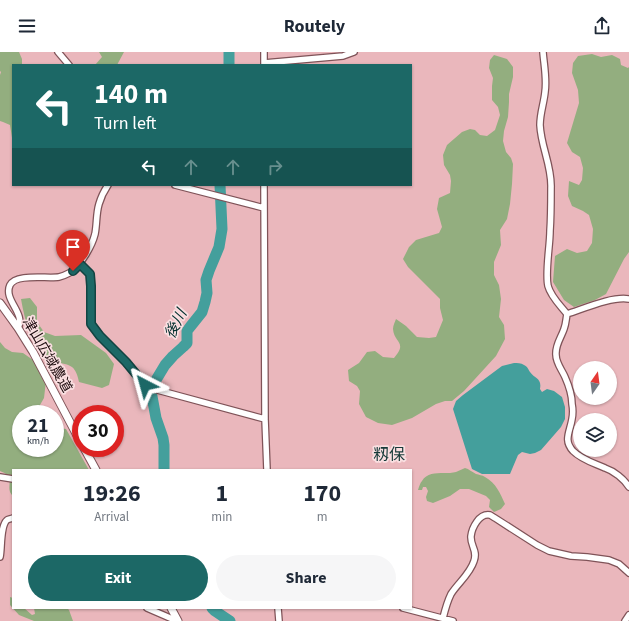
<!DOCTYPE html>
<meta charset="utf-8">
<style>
:root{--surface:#fff;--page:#f6f6f7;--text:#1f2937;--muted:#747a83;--accent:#1c6866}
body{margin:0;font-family:"Source Sans 3","Noto Sans JP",sans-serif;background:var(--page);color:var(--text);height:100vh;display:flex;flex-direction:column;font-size:15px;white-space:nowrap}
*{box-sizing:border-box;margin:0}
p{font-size:13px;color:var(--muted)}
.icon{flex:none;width:22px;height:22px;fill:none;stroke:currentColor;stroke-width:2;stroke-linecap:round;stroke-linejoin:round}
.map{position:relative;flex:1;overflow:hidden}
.details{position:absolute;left:12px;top:417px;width:400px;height:140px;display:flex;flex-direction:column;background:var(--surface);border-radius:0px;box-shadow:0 1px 3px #0004}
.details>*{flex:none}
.banner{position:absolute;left:12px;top:12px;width:400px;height:122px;border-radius:0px;box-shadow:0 1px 3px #0004;background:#1c6866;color:#fff;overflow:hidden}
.needle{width:26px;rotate:14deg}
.tools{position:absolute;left:573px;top:309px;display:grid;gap:8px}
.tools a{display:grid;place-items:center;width:44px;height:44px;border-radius:50%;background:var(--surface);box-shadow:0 1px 3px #0004;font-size:20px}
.speed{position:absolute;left:12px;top:353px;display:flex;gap:8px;font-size:20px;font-weight:700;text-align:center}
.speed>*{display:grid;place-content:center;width:52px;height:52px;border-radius:50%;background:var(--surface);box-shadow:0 1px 3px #0004;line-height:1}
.speed small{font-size:10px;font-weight:400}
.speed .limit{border:6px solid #d22;background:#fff;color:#111}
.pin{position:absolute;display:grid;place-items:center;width:34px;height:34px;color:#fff;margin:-41px -17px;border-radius:50% 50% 50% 0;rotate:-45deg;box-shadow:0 0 4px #0007}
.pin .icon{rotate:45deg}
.me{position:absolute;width:44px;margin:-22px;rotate:321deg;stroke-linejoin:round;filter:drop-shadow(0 0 3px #0008)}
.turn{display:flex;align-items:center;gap:14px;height:84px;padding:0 16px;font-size:18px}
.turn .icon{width:52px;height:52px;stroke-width:2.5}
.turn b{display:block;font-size:28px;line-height:34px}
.lanes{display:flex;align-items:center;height:38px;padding:0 16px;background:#0003;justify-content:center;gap:20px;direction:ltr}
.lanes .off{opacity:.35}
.eta{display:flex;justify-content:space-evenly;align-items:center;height:68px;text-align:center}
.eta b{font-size:24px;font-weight:700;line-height:28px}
.button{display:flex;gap:8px;margin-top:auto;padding:8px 16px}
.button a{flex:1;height:46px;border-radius:24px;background:var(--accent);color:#fff;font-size:16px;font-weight:700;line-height:46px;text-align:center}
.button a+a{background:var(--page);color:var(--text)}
header{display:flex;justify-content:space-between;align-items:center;height:52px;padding:0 16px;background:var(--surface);font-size:18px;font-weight:700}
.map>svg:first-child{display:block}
</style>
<header><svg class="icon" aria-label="menu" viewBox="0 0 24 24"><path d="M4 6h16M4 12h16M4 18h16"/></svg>Routely<svg class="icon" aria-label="share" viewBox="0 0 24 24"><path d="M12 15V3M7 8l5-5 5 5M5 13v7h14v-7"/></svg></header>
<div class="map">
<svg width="629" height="569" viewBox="0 0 629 569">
<rect width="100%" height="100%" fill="#eab7bc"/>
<path fill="#93ae7f" d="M0,0h19l3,7v6h-9v79l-3,-19 -7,-3 -3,-1v-46l1,-3 -1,-1z
M99,0h25l-7,13h-22l7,-8z
M592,2l9,3 11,-2 8,4 1,6 7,3 1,-1v185l-5,7 -18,35 -11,6 -21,7 -10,-7 -11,-18 2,-26 12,-7 10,4 10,-2 5,-8 1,-14 -4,-14 -6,-4 -11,-5 -4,-10 1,-15 10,4 3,-5 1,-12 -3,-11 -8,-5 -5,-9 12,-40 -1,-13 -6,-17 1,-10 5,-7z
M494,3l13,4 6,8v10l-4,17v8l-1,15 -4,14 -1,10 3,11 5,6 2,6 -1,20 -2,20 -3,15 -7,11 1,15 -7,17v13l5,10 2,14 -2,18 5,8 1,14 -9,17 -32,35 -12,10h-7l-9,3 -24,14 -20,7 -14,-2 -12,-6 -7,-13 1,-13 -3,-5 -8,-5 -1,-11 11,-7 8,-11 8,-1 8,6 11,1c14,-16 0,-15 -1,-29 0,-4 2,-7 3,-10l10,7 11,11 12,1 7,-1 7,-17 -3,-12v-9l-32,-32 -5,-8 6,-12 7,-7 23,-7 3,-6 -5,-18 2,-11 11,-5 1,-12 -1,-6 -6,-10 -1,-10 4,-10 15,-13 8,-3 5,1 5,5 7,1 8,-6 5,-15 -2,-8 -6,-7v-14l1,-8 -4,-10 1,-8z
M30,246l7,9v15l7,10 11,4 26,-1 25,18 8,11 -5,21 -7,3 -23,-6c-1,-5 -3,-12 -7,-15 -5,-4 -18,-5 -25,-5 -16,-18 -22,-40 -26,-63z
M0,290l5,6 7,4 11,1 10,7 13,21 -2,17 -4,7v9h-19v34h34v-21l11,2 23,41h-76v26c-8,-7 1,-15 -7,-22 -1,-1 -4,-2 -6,-3z
M465,416c4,1 7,4 11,6 3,1 6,1 9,3 11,6 15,16 20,27l-4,5 -7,3 -5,-5 1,-7 -4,-4 -17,-7h-9l-10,7 -17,7 -6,-2 -1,-4 2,-6 -2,-4h-3l-1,3h-4c1,-3 2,-7 4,-9 7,-12 23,-6 34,-9 3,-1 6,-3 9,-4z
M10,545l3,1v10h11l8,7 3,-1 -1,-6h33l2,2 4,11h-39l-15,-6 -9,-10z"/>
<path fill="#449f9c" d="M514,311c3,0 7,0 10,2 4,2 4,4 6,7 5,7 12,6 10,17l2,3 5,-3 7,2 8,6 3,10v12l-4,8 -20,23 -6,3 -5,1 -8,-2 -4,3 -8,19h-28l-10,-5 -19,-60 3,-8 7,-6 39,-29z"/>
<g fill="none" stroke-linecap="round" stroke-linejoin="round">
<path stroke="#449f9c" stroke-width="11" d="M229,13v-13
M164,418v-25l-1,-7 -7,-20 -5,-27 2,-6 12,-20 8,-9 10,-9 4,-4v-12l3,-4 12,-15 3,-10 2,-9 -1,-13 3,-9 10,-24 3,-18 -2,-44
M212,556l3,3 15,10"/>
<g stroke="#7f5358" stroke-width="8">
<path id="minor" d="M58,0l11,13
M264,0v13
M543,0c1,13 4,27 2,40 -1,11 -5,21 -5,33 1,22 12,41 11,63 0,14 0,29 -1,43 0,15 -5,41 -2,55 3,11 12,19 19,28 -1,5 -1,10 -3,15 -3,9 -9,16 -8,26 0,8 6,15 9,22 4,9 7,18 7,27 1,5 1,10 0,15 -2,13 -9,21 1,32 9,9 21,12 32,17 9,3 19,11 24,19
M264,11l79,-7 11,-4
M175,133l89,23
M264,133l1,234 2,51
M80,213l10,9 1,12v38l9,12 26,26 19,23 5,3 115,31
M567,262c16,-5 45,-18 62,-15
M18,276c8,-15 -15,-28 -8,-43 6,-12 38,-6 49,-8 5,-1 8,-3 12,-5 10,-7 21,-26 24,-38 2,-10 1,-20 4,-30 2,-7 5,-13 9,-19
M0,425l13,2
M0,505c2,-9 0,-31 7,-37 1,-1 4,-1 6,-2
M147,556l30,13
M278,556l1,13
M403,556l50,13
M443,566c2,-8 4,-16 8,-24 7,-11 19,-20 23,-33 4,-11 -4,-15 -3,-25 1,-8 8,-23 19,-21 2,1 3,2 5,3l42,27 12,6 22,5 16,1 22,3 10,4 10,9
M625,569l4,-6"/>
</g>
<g stroke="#7f5358" stroke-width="9">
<path id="tertiary" d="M0,251l18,25 15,24 48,91
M84,396l12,22
M171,556l7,13"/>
</g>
<use href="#minor" stroke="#fff" stroke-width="5.5"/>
<use href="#tertiary" stroke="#fff" stroke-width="7"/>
</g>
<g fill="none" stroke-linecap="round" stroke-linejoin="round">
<g stroke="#124442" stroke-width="10">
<path id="route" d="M73,219l7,-7 10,10 1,12v38l9,12 26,26 19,23"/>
</g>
<use href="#route" stroke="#1c6866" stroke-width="7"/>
</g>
<g text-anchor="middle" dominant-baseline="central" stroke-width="3.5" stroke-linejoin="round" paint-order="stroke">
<g font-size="14" fill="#1d0c0e" stroke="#fadfe1">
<text transform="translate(47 303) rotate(60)">津山広域農道</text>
</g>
<g font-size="15" font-style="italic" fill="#03302f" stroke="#fadfe1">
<text transform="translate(176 272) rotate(-63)">後川</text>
</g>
<g font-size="16" fill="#173a39" stroke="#fadfe1">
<text x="389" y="403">籾保</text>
</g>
</g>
</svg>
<div class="tools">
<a><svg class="needle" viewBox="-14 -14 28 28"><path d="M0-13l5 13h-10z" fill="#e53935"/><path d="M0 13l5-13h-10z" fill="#747a83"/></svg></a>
<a><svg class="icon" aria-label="layers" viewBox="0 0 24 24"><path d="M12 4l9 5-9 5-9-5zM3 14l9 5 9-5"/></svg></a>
</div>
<div class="speed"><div>21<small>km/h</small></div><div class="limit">30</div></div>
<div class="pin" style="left:73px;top:219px;background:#d93025"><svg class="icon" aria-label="arrive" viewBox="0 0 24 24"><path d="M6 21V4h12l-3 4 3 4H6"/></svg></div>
<svg class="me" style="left:145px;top:333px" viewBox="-20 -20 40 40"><path d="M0-17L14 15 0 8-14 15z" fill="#1c6866" stroke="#fff" stroke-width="4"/></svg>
<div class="banner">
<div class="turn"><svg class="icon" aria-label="left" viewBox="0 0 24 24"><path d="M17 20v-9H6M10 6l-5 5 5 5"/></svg><div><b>140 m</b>Turn left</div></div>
<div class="lanes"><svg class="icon" aria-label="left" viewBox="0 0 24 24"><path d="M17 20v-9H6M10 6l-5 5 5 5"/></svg><svg class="icon off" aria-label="ahead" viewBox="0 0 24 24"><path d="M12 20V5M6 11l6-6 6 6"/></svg><svg class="icon off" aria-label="ahead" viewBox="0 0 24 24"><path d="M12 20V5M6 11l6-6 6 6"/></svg><svg class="icon off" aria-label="right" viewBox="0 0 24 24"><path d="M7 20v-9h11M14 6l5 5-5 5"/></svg></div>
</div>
<section class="details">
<div class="eta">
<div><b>19:26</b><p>Arrival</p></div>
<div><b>1</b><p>min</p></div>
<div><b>170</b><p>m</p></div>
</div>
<div class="button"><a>Exit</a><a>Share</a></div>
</section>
</div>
